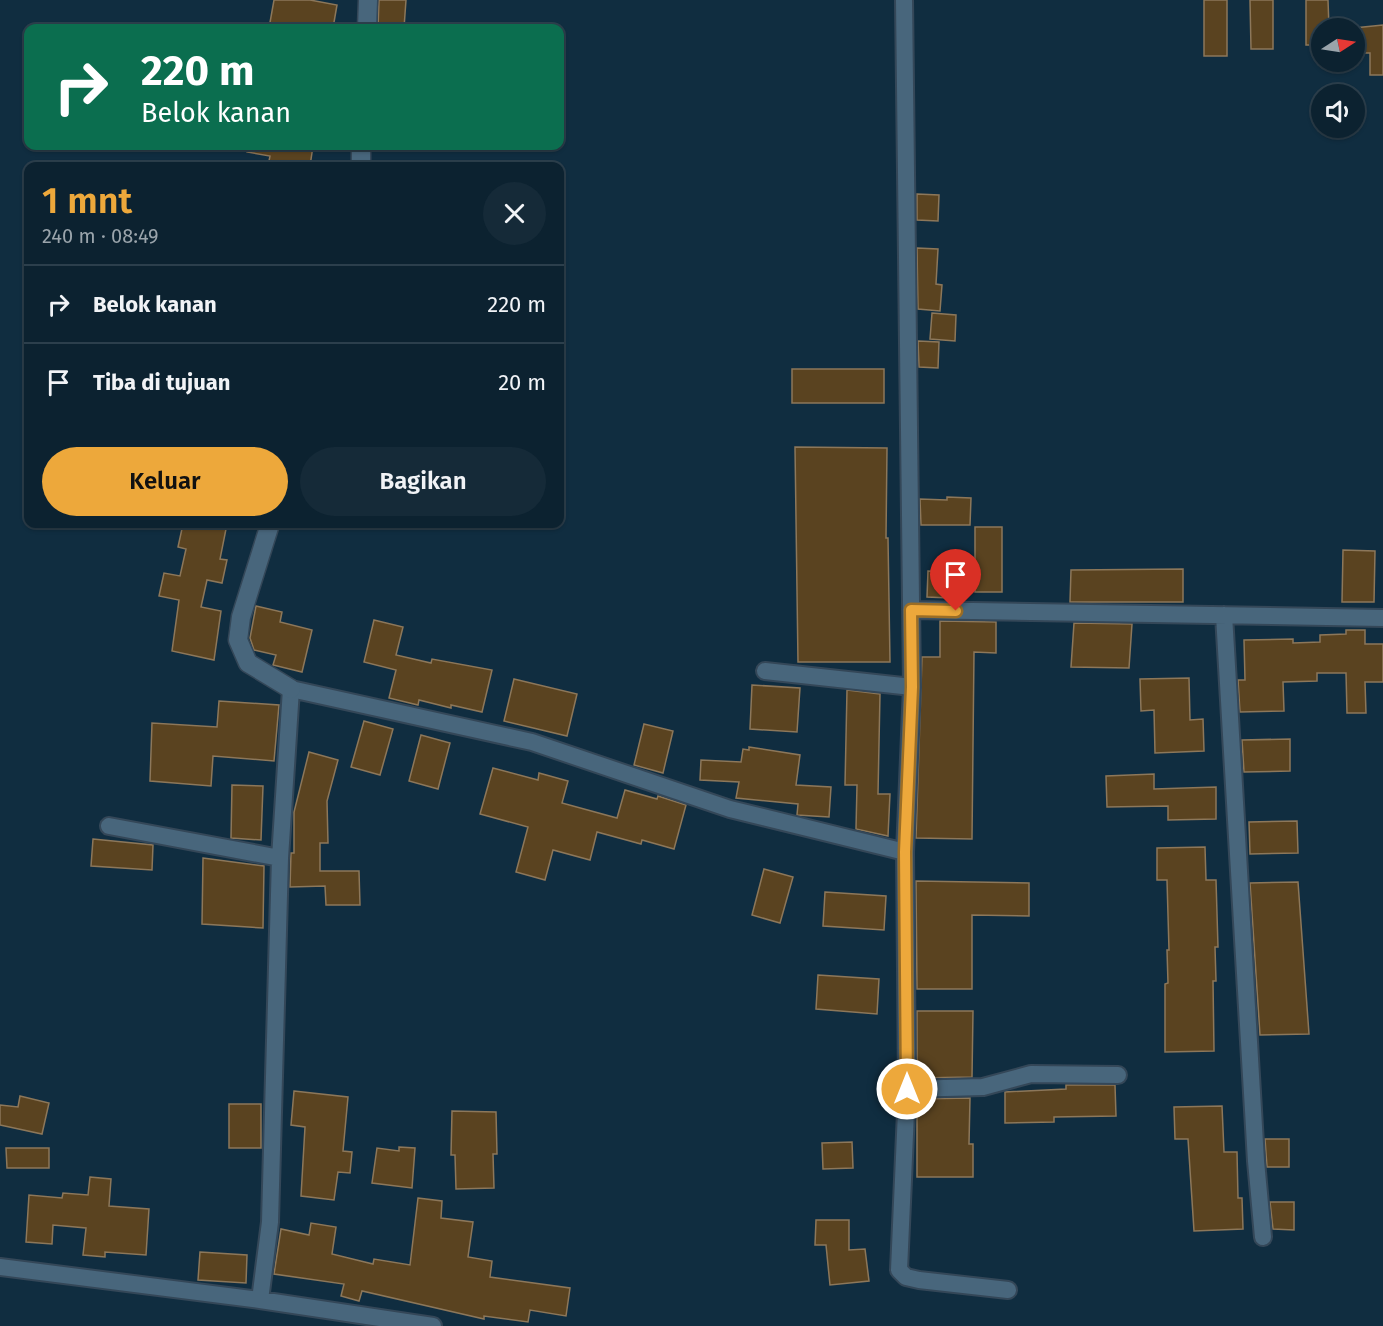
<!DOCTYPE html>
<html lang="id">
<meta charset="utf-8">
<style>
:root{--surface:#0c2230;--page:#152a38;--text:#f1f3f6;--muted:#9aa4ab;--line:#2c3f4c;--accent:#eda83b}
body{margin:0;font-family:"Fira Sans",sans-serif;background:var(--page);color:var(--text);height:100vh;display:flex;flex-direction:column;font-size:22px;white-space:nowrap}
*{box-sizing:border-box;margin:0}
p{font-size:20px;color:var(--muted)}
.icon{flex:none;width:33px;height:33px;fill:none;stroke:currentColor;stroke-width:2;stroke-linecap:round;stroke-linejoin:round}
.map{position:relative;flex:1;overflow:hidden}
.details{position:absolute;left:24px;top:162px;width:540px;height:366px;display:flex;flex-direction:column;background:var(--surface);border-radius:12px;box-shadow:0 2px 4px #0004,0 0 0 2px var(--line)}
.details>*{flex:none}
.top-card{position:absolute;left:24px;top:24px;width:540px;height:126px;border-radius:12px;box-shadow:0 2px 4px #0004,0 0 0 2px var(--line);background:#0b6e4f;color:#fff;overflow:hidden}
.needle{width:39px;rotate:78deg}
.buttons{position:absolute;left:1311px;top:18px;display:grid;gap:12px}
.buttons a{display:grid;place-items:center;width:54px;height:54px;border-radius:50%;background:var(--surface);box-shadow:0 2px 4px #0004,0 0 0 2px var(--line);font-size:30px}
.pin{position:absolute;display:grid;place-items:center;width:51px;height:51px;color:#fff;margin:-62px -26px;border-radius:50% 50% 50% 0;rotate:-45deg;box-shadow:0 0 6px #0007}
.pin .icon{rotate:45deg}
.me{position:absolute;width:66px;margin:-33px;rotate:0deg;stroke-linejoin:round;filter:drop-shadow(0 0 4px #0008)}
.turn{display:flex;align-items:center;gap:21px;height:126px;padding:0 18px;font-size:27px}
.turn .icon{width:78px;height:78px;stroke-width:2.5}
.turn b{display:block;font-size:42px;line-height:51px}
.round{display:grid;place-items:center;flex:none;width:63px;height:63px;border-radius:32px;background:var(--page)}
.headline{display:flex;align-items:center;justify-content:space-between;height:102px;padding:0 18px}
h1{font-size:36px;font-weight:600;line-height:45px;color:var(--accent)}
.action{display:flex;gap:12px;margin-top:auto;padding:12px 18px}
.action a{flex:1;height:69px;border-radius:36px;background:var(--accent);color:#111;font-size:24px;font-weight:600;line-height:69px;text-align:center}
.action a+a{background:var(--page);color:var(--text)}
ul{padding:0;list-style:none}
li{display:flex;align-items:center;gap:18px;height:78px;padding:0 18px;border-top:2px solid var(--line)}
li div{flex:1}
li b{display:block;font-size:22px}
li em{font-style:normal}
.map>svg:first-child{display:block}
</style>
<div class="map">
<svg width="1383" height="1326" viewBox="0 0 1383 1326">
<rect width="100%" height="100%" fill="#102d40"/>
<path fill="#5a4320" stroke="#8c775a" stroke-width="1.5" d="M274,0h36l27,5 -4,23h-64z
M379,0h27l-2,28h-26z
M1204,0h23v56h-23z
M1250,0h23v49h-22z
M1306,0h22l1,28h-7v17h-16z
M1383,25v50h-13v-22h-16v-25z
M248,146h65l-3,20h-42l2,-10 -23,-4z
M917,194l22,1 -1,26 -21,-1z
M917,248l21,1 -2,35 6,1 -2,26 -22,-2z
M932,313l24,2 -1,26 -25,-2z
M918,341l21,1 -1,26 -19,-1z
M792,369h92v34h-92z
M795,447l92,1 -1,90h2l2,124h-92z
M947,497l24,1 -1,27h-49l-1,-26 27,1z
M183,524h44l-7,35 7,1 -5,23 -15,-3 -6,27 20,4 -7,49 -42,-9 7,-51 -20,-4 5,-23 16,3 6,-27 -8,-2z
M975,527h27v65h-27z
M1343,550l32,1 -1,51h-32z
M1183,569v33h-113l1,-32z
M928,571l24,1 -2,26 -23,-1z
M256,606l26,6 -2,10 32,8 -10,42 -29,-7 3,-10 -22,-5 -4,-12z
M374,620l29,7 -7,28 35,8 1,-4 60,11 -10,42 -31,-7v3l-32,-8 -1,5 -29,-7 7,-28 -32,-8z
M940,621l56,1v31l-22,-1 -2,187 -56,-1 6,-181h18z
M1074,623l58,1 -3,44 -58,-1z
M1346,630h19v14h18v38h-18l1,31h-19l-1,-40h-29v8l-34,1 1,29 -44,1 -2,-32h7l-1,-40 49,-1v4l27,-1v-7l26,-1z
M1189,678l1,42 13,-1 1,32 -49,2 -1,-43 -13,1 -1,-32z
M514,679l63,15 -10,42 -63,-15z
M752,685l48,3 -3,44 -47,-3z
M847,690l33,4 -2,100h12l-2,42 -32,-7 1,-44h-12z
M219,701l60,4 -5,56 -61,-5 -2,30 -61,-5 2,-58 65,4z
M364,721l29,8 -13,46 -29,-8z
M644,724l29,7 -10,42 -29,-8z
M421,735l29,8 -12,46 -29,-8z
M1290,739v32l-46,1 -2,-32z
M749,747l51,8 -4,30 35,2 -2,30 -32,-2 1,-11 -62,-6 3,-16 -39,-2 1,-20 40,2 2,-13 6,1z
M309,752l29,8 -11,41 1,42h-8v28h39l1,34h-34l-1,-19 -35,1 1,-34h3v-41z
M493,768l45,12 1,-7 29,8 -6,22 55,15 8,-28 32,9 1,-3 28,9 -12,44 -32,-9 -1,4 -44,-12 -7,28 -37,-10 -8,30 -29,-8 12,-45 -48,-13z
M1154,774v15l62,-2v32l-48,1v-14l-61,1 -1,-31z
M232,785l31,1 -2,54 -30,-2z
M1297,821l1,32 -48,1 -1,-32z
M93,839l60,6 -1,25 -61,-4z
M1205,847l1,33h10l2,67h-3l1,34h-3l1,70 -49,1v-68l3,-1 -1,-33h2l-2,-70h-10v-32z
M203,858l61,8 -1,62 -61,-4z
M764,869l29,8 -13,46 -28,-8z
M916,881l113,2v33l-57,-1v74h-55z
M1298,882l11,152 -49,1 -10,-152z
M825,892l61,4 -2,34 -61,-4z
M818,975l61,4 -2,35 -61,-5z
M917,1011h56l-1,66 -55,1z
M1066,1085h49l1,31 -62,1v5l-49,1v-31l61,-3z
M294,1091l54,6 -5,54 9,1 -2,21 -12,-1 -4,28 -33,-4 4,-69 -14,-2z
M20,1096l29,7 -7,31 -42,-9v-20l18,2z
M970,1098l-1,46h4v33h-56v-78z
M229,1104h32v44h-32z
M1222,1106l2,46h13l1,46h4l1,31 -49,2 -6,-92h-13l-1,-32z
M452,1111l44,1 1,42h-4l1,34 -38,1 -1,-34h-4z
M1265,1139h24v28h-22z
M852,1142l1,26 -30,1 -1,-26z
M399,1147l16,1 -3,40 -40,-5 5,-35 22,3z
M6,1148h43v20h-42z
M90,1177l21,2 -2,27 40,3 -3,46 -41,-3v5l-22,-2 3,-27 -33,-3 -1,19 -26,-2 3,-47 33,3 1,-5 25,2z
M418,1198l24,3 -1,17 32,4 -5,35 24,4 -2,16 80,11 -4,28 -36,-6 -2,12 -44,-6v3l-122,-28 -3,10 -18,-5 3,-12 -70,-10 7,-45 28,6 2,-12 25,4 -4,27 41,10 1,-5 36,6z
M1270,1202h24v28l-21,-1z
M816,1220h33v30l16,-1 4,32 -39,4 -4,-40h-11z
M200,1252l47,3 -1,28 -48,-3z"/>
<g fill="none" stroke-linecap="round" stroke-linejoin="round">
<g stroke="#344758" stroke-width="20">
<path id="minor" d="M911,610l472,8
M1224,615l32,546 7,76
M765,671l147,16
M109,826l171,32
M905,852l2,237 -8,181 7,7 13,3 89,10
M907,1089l76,-2 48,-13 87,1
M0,1267l260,33 173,26
M260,1300l10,-78 10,-364 11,-169 241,53 198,67 175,43 7,-165 -8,-687"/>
</g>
<g stroke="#344758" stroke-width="21">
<path id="tertiary" d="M367,28l1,-28
M361,166v-20
M270,524l-29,93 -3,23 10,23 43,26"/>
</g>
<use href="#minor" stroke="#48667c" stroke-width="16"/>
<use href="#tertiary" stroke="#48667c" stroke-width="18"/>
</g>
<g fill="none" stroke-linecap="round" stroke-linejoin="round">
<g stroke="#9a6d26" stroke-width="15">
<path id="route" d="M907,1089l-2,-237 7,-165 -1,-77 45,1"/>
</g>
<use href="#route" stroke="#eda83b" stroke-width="10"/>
</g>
</svg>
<div class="buttons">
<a><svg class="needle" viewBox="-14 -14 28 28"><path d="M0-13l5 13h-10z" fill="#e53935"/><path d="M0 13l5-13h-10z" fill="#9aa4ab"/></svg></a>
<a><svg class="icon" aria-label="sound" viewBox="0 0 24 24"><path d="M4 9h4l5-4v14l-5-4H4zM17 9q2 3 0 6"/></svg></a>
</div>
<div class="pin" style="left:956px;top:611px;background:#d93025"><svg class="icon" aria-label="arrive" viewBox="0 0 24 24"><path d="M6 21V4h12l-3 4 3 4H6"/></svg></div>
<svg class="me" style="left:907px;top:1089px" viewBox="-20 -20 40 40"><circle r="17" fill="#eda83b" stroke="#fff" stroke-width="3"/><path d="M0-11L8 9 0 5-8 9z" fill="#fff"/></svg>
<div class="top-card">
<div class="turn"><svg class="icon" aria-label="right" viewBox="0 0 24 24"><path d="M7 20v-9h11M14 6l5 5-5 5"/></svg><div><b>220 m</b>Belok kanan</div></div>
</div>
<section class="details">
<div class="headline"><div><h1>1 mnt</h1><p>240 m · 08:49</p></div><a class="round"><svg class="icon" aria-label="close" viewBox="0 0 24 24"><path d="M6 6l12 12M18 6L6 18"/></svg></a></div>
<ul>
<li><svg class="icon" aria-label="right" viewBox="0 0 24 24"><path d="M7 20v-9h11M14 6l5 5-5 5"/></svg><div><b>Belok kanan</b></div><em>220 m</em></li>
<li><svg class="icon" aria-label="arrive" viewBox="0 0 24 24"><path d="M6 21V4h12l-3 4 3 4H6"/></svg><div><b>Tiba di tujuan</b></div><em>20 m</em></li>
</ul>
<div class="action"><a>Keluar</a><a>Bagikan</a></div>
</section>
</div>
